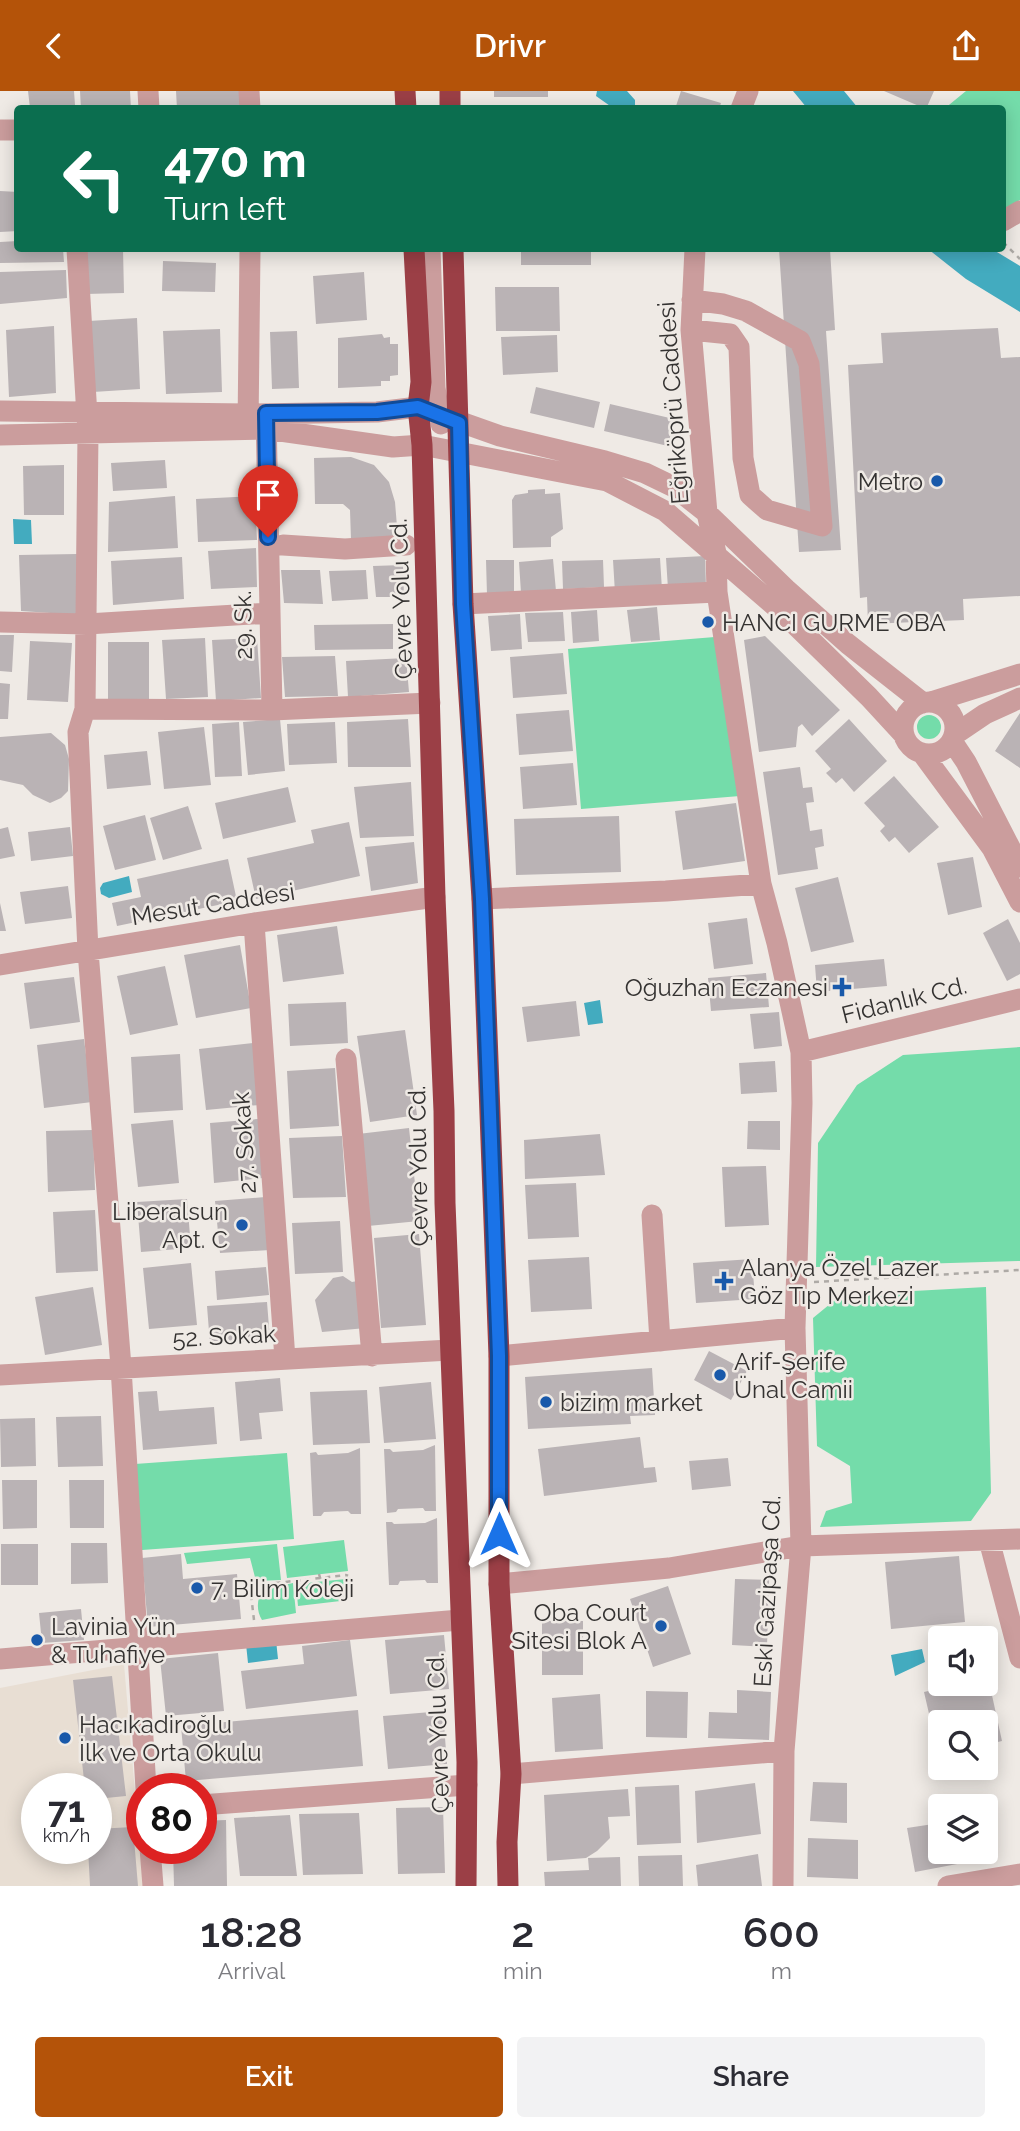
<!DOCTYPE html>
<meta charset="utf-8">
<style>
:root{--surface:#fff;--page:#f2f2f3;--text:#2b2b33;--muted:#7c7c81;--accent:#b45309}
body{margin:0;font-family:Raleway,sans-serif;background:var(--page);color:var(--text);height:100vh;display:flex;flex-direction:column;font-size:26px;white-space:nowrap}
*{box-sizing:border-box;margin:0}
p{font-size:23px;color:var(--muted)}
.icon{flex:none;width:38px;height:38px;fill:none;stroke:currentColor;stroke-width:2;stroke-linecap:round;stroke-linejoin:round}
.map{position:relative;height:1795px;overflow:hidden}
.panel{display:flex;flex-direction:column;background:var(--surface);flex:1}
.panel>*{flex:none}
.top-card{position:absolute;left:14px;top:14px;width:992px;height:147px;border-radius:7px;box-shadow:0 4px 18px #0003;background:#0b6e4f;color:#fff;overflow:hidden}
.buttons{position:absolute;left:928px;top:1535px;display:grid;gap:14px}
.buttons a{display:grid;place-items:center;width:70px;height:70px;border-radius:7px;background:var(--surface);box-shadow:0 4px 18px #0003;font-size:35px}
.speed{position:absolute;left:21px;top:1682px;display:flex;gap:14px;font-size:35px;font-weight:700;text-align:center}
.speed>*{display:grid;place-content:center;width:91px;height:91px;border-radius:50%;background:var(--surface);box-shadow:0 4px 18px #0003;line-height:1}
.speed small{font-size:18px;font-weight:400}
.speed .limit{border:10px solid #d22;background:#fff;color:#111}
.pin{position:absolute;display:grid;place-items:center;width:60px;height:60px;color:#fff;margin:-72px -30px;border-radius:50% 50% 50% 0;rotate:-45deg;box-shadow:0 0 7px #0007}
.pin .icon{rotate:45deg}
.me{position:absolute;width:77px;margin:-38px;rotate:0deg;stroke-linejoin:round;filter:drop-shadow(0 0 5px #0008)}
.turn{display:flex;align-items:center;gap:24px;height:147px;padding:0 35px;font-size:32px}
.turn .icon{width:91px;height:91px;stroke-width:2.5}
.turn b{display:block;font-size:49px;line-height:60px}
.eta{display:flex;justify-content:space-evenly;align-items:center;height:119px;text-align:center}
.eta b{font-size:42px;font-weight:600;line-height:49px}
.action{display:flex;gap:14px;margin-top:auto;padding:14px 35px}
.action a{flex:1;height:80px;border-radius:7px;background:var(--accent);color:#fff;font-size:28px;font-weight:600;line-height:80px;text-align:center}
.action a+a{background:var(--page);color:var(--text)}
header{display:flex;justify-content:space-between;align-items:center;height:91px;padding:0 35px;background:var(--accent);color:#fff;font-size:32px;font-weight:600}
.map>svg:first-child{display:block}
</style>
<header><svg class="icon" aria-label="back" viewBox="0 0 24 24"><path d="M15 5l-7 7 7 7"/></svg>Drivr<svg class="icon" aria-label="share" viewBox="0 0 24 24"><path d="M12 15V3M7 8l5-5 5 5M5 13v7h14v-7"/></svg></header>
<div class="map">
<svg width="1020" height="1795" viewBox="0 0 1020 1795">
<rect width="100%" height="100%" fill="#efeae5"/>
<path fill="#e8ded3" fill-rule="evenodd" d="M124,1573l19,222h-143v-198zM37,1698h59v59h-59z"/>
<path fill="#74dcaa" d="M966,0h54v109l-17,10v-101h-59z
M727,545l13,160 -159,13 -13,-160z
M917 636a12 12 0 1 1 24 0a12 12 0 1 1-24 0Z
M1020,956v214l-204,6 2,-124 39,-58 46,-30z
M986,1196l5,206 -20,28 -151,6 6,-16 26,-8 -2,-37 -33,-20 -4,-128 28,-23z
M287,1362l7,86 -152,11 -7,-86z
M344,1449l4,31 -61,7 -4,-31z
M277,1453l4,36 -25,1 -6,-23 -63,6 -3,-11z
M346,1488l3,21 -51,6 -2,-22z
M293,1492l3,30 -34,7c-6,-10 -5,-20 0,-30z"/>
<path fill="#43abbf" d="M597,0h30l8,9v8h-22l-17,-12z
M793,0h51l14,17h-51z
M928,158h64l28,17v46l-54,-33z
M13,428l18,1 1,24h-18z
M129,785l3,16 -23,6 -8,-4 -1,-6 3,-5z
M600,909l3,23 -15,2 -4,-22z
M276,1549l2,19 -30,4 -2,-19z
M922,1558l3,13 -30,14 -4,-21z"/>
<path fill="#bab3b5" d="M28,0h46l1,14 -45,3z
M80,0h50l1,18h-50z
M176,0h64l1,18h-64z
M494,0h54v6h-54z
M681,0l40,12 -2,6h-44z
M884,0h50l-8,18z
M0,100l18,1v39l-18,1z
M18,150v8h45l1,13 -64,1v-21z
M84,158h39l1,44 -38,1z
M521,158h70v16h-70z
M779,158h51l5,81 -9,1 15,219 -42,2z
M163,170l53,2 -1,29 -53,-1z
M66,179l1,28 -67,6v-32z
M364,181l3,48 -51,4 -3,-48z
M495,196h64l1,44h-64z
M137,227l3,71 -47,3 -4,-71z
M54,235l2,67 -47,4 -3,-67z
M998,237l3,30 19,-1v239l-57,3 1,21 -96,4 -1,-27 -7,1 -12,-233 35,-2 -2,-30z
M220,238l2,63 -56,2 -3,-63z
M297,240l2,57 -27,1 -2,-57z
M382,243l2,4 6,-1v7h8v31l-8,1v5h-9v5l-43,2v-50z
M557,244l1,37 -55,3 -2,-38z
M536,296l64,15 -6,26 -64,-15z
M610,313l64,15 -6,27 -64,-15z
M351,366l23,8 15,17 6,20 3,37 -47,1 -1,-30 -7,-6h-28l-1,-46z
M165,369l2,28 -54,3 -2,-28z
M64,374v50h-40l-1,-49z
M545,398v5l15,-1 3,36 -12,8v10l-38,1 -1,-48 3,-5 13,-2v-3z
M175,405l3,52 -70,4 1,-50z
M255,405l2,44 -59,2 -2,-43z
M256,457l1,39 -46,2 -3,-38z
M77,463l3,61 -59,-4 -2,-56z
M705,465l1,31 -38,2 -2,-31z
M182,466l2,42 -71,6 -2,-44z
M660,467l2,32 -47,3 -2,-33z
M553,468l3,32 -35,2 -2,-31z
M486,469h28v35h-27z
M603,469l1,27 -41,2 -1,-28z
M403,474l1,32h-28l-3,-31z
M281,479h39l3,34 -39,-1z
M366,479l2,29 -36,2 -3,-30z
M657,516l3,33 -29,2 -4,-32z
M597,519l2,31 -26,2 -2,-31z
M563,521l2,29 -37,1 -3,-29z
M520,523l2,35 -31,2 -3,-35z
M393,533v25l-78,1 -1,-25z
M0,544h14l-2,37 -12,-1z
M765,545l75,74 -28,26 -10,-12 -4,3 -2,20 -37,5 -15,-112z
M205,547l3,59 -42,2 -4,-59z
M257,547l4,60 -45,3 -4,-61z
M30,550l42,2 -4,59 -41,-2z
M108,551h41v57h-41z
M563,562l4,41 -54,4 -3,-41z
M335,565l3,40 -53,1 -3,-40z
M406,567l3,34 -61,5 -2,-36z
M0,592l10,1 -2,35h-8z
M569,619l4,41 -54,4 -3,-41z
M1020,622v55l-25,-17z
M280,628l5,52 -37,4 -5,-53z
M408,628l3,48h-63l-1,-45z
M849,628l38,42 -33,31 -12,-14 -6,5 -10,-10 5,-4 -16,-18z
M239,631l3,54 -27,1 -3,-53z
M335,631l2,41 -48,2 -2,-41z
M204,636l7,58 -47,4 -6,-57z
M51,642l14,12 4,14 -1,32 -7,7 -11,5 -17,-8 -10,-10 -23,-5v-43z
M147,660l4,34 -44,4 -3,-34z
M573,672l4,42 -54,4 -3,-42z
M800,676l3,21 9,-1 2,15 -8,1 4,28 12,-2 2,17 -9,2 3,21 -40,6 -15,-103z
M894,685l45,51 -30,26 -14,-16 -6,5 -9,-11 5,-5 -21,-23z
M411,691l3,54 -54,2 -6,-51z
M288,696l8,35 -73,17 -8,-36z
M736,712l9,58 -62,9 -8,-59z
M188,715l14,43 -39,11 -13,-42z
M145,724l11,45 -41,10 -12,-44z
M619,725l2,56 -105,3 -2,-56z
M349,731l11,54 -104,23 -9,-41 67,-15 -3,-13z
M8,736l7,29 -15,3v-30z
M70,736l3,29 -42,5 -3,-29z
M414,751l4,41 -47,8 -6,-44z
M973,766l9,50 -34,8 -11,-52z
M228,768l9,42 -120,25 -5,-23 29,-6 -4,-18z
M838,786l16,65 -43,10 -16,-64z
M68,795l4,32 -47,6 -5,-32z
M0,812l6,28h-6z
M747,827l6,46 -39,5 -6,-46z
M1008,828l12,24v31l-13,7 -24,-48z
M337,835l7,48 -61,8 -6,-47z
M240,854l11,63 -55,10 -12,-63z
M884,868l3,27 -70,6 -2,-27z
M165,875l13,59 -48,10 -13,-59z
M766,882l3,34 -58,4 -3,-33z
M74,886l6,45 -50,7 -6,-46z
M576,910l4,35 -53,6 -5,-35z
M346,911l2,41 -58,3 -2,-42z
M779,921l3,34 -28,3 -4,-35z
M405,939l12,85 -47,7 -13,-86z
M84,948l8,63 -48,6 -7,-63z
M253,952l6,62 -53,5 -7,-61z
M180,963l3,56 -49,3 -3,-56z
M775,970l2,31 -36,2 -2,-31z
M335,977l4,58 -49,3 -3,-58z
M258,1028l5,59 -49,5 -4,-60z
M173,1029l6,63 -41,4 -7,-63z
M748,1030h32v29l-33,-1z
M409,1037l10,93 -51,5 -10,-92z
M93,1039l2,60 -47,2 -2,-61z
M600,1043l5,41 -80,4 -1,-39z
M342,1045l4,61 -53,1 -4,-60z
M766,1075l3,59 -44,2 -3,-60z
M576,1092l3,54 -51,2 -3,-54z
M265,1106l5,53 -50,3 -5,-52z
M187,1108l4,49 -50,4 -4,-50z
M95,1119l3,61 -42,2 -3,-61z
M340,1130l3,51 -48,2 -3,-51z
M419,1143l7,91 -45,3 -7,-90z
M589,1166l3,52 -61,3 -3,-52z
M752,1168l3,40 -59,4 -3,-40z
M191,1172l6,62 -48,4 -6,-61z
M266,1176l3,28 -52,5 -2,-29z
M343,1185l9,6 10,-2 4,48 -44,4 -7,-32 18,-22z
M93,1196l9,58 -57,10 -10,-58z
M267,1211l3,38 -60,4 -3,-38z
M709,1260l38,20 -16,29 -37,-20z
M652,1277l3,47 -25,1 1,8 -103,5 -3,-52z
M280,1287l3,33 -24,2 3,26 -22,2 -5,-59z
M431,1291l5,57 -52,4 -5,-56z
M367,1299l3,53 -57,2 -3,-53z
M157,1300l2,20 55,-4 3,37 -74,6 -5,-58z
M101,1325l2,50 -45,1 -2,-50z
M35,1327l1,48 -35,1 -1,-48z
M640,1346l4,31 11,-1 2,15 -113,14 -6,-47z
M435,1354l1,66h-11l-2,-3 -25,1 -2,3 -9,1 -3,-64h6l3,3 30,-2z
M360,1357l1,66h-10l-3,-3 -24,1 -3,4h-8l-3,-63 6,-1 2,3 30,-2z
M728,1367l3,28 -39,4 -3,-29z
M2,1389h35v48l-34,1z
M69,1389h35v48h-34z
M437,1427l1,65h-11l-2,-3 -25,1 -2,4h-9l-3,-63h6l2,2 31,-1z
M71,1452h36l1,40 -37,1z
M1,1453h37v41h-37z
M181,1463l2,25 54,-5 4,45 -93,8 -6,-69z
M959,1465l6,66 -74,7 -6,-67z
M735,1488l34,1 -2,67 -35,-2z
M668,1495l23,68 -38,13 -23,-68z
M81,1518l3,31 -42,3 -3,-30z
M542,1530h41v54h-41z
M444,1544l5,54 -59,5 -5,-54z
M350,1549l7,56 -111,13 -5,-38 63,-7 -2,-18z
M218,1562l6,58 -58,5 -6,-57z
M112,1585l14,120 -30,3v-10h-11l-12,-109z
M988,1586l14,64 -17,4v-23h-45l-1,35 -15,-65 37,-9h24v-5z
M737,1599l34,2 -2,48 -61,-2 1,-26 28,1z
M646,1600l42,1 -1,46 -41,-1z
M600,1603l3,55 -48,3 -3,-54z
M358,1619l5,56 -177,15 -5,-55z
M443,1620l4,53 -59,5 -5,-53z
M813,1691l34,1v40l-37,-2z
M755,1692l6,51 -64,9 -2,-52z
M679,1694l2,58 -44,2 -2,-58z
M628,1698l2,27 -22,1 2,21 -13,13 -11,7 -39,3 -3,-66z
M443,1716l2,66 -47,1 -2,-66z
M359,1722l4,61 -60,1 -4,-61z
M290,1724l7,61h-57l-6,-58z
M226,1729l1,66h-53l-1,-38h28v-27z
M940,1732v28h31l2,10 -58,11 -8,-44z
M133,1736l5,59h-48l-2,-38h8v-19z
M808,1747l50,2v39l-51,-2z
M758,1763l4,32h-64l-2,-21z
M682,1764l1,31h-44l-1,-30z
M620,1766l1,29h-76l-1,-14 45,-2 -1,-12z"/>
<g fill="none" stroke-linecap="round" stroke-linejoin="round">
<path stroke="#aeaaa6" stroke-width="2.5" stroke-dasharray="5 5" stroke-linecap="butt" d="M1003,151l17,17
M814,1191l206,-12
M319,1483l2,7
M346,1488l2,-8
M254,1529l-4,-34 96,-11"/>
<path stroke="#cb9d9d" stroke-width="21" d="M148,0l1,18
M249,0l1,18
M741,18l7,-18
M0,39h18
M1003,130l17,-10
M77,158l11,184 -3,276 -7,23 10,219 33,416 25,422
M430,158l5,139 6,36
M695,158l-4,81 16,183 9,40 1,39 44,292 16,59 24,109 1,51 -7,225 6,218 -17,205 -1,135
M691,239l39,4 9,13 4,111 7,37 17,15 55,16 -13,-162 -9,-23 -54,-30 -23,-7 -31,-4
M0,320l248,3 129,-2 41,-5 82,29 105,25 40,12 29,14 33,26 79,76 62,55 75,59
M266,324l6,295
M248,337l2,-179
M0,344l266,-6 127,18 29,-2 185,36 58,30 118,102 86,84 35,38
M283,454l62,4 61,-4
M463,513l254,-12
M0,531l87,2 182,-11
M931,611l89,-28
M903 637a26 26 0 1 1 52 0a26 26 0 1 1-52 0Z
M85,618l187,1 158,-7
M954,644l31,-21 35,-16
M952,650l14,21 54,105
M922,662l70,95 28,54
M482,808l184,-8 95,-7
M254,832l31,436
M0,874l254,-42 181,-26
M801,961l219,-53
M346,968l26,297
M652,1124l8,126
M499,1265l296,-28
M0,1284l450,-25
M989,1449l31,118
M499,1493l170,-16 132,-22 219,-7
M0,1568l460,-39
M511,1683l273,-23
M201,1714l266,-20
M150,1757l3,38
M948,1795l72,-12"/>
<path stroke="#9b3f46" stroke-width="21" d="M405,0l1,18
M450,0v18
M414,158l7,133 -3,25 4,38 13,452 9,214 1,92 22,559 -1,124
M453,158l10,355 19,295 17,457v228l12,190 -4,68 1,44"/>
</g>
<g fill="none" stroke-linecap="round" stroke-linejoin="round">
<g stroke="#114b97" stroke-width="18">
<path id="route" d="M268,446l-2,-124 111,-1 41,-5 41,16 4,181 19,295 17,457v178"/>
</g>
<use href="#route" stroke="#1a73e8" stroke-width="12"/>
</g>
<g fill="#1959aa" stroke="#efeae5" stroke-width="2.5">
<circle cx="937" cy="390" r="7"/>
<circle cx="708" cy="531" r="7"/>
<path d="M838.5 885.5h7v7h7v7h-7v7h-7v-7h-7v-7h7z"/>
<circle cx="242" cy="1134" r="7"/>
<path d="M720.5 1179.5h7v7h7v7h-7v7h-7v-7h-7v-7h7z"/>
<circle cx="720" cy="1284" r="7"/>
<circle cx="546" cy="1311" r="7"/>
<circle cx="197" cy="1497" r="7"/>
<circle cx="661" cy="1535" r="7"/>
<circle cx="37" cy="1549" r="7"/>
<circle cx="65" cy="1647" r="7"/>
</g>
<g text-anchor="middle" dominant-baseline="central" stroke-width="5" stroke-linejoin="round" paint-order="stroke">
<g font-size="24" fill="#343231" stroke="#efeae5">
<text transform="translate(673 312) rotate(-94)">Eğriköprü Caddesi</text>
<text transform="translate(401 508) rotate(-92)">Çevre Yolu Cd.</text>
<text transform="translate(243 534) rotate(-91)">29. Sk.</text>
<text transform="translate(213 813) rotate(-9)">Mesut Caddesi</text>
<text transform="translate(904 909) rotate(-14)">Fidanlık Cd.</text>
<text transform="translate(244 1052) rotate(-94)">27. Sokak</text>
<text transform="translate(418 1075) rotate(-91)">Çevre Yolu Cd.</text>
<text transform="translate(224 1245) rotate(-3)">52. Sokak</text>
<text transform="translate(767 1500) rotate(-87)">Eski Gazipaşa Cd.</text>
<text transform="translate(438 1642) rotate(-92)">Çevre Yolu Cd.</text>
</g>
<g font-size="24" fill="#343231" stroke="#efeae5" text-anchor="start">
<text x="923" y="390" text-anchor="end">Metro</text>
<text x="722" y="531">HANCI GURME OBA</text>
<text x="828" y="896" text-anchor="end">Oğuzhan Eczanesi</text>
<text x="228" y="1120" text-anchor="end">Liberalsun<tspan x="228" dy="28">Apt. C</tspan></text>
<text x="740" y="1176">Alanya Özel Lazer<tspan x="740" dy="28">Göz Tıp Merkezi</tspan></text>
<text x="734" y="1270">Arif-Şerife<tspan x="734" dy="28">Ünal Camii</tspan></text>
<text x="560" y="1311">bizim market</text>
<text x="211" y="1497">7. Bilim Koleji</text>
<text x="647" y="1521" text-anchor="end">Oba Court<tspan x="647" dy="28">Sitesi Blok A</tspan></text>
<text x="51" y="1535">Lavinia Yün<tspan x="51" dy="28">&amp; Tuhafiye</tspan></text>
<text x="79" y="1633">Hacıkadiroğlu<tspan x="79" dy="28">İlk ve Orta Okulu</tspan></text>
</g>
</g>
</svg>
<div class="buttons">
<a><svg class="icon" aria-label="sound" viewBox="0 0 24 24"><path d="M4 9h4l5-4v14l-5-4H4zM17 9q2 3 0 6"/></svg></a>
<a><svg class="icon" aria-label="search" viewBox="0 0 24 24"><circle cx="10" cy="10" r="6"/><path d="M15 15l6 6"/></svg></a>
<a><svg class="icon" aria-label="layers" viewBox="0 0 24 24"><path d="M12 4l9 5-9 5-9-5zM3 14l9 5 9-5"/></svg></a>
</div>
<div class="speed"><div>71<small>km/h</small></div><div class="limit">80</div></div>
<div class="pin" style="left:268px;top:446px;background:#d93025"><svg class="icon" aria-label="arrive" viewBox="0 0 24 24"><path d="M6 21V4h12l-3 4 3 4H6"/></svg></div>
<svg class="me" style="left:499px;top:1443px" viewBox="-20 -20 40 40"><path d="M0-17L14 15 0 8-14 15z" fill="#1a73e8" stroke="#fff" stroke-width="4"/></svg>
<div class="top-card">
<div class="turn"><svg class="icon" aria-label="left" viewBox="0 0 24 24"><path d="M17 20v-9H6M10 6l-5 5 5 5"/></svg><div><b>470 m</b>Turn left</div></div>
</div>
</div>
<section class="panel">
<div class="eta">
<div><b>18:28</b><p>Arrival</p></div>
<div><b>2</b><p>min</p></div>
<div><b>600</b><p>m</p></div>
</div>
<div class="action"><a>Exit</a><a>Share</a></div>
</section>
